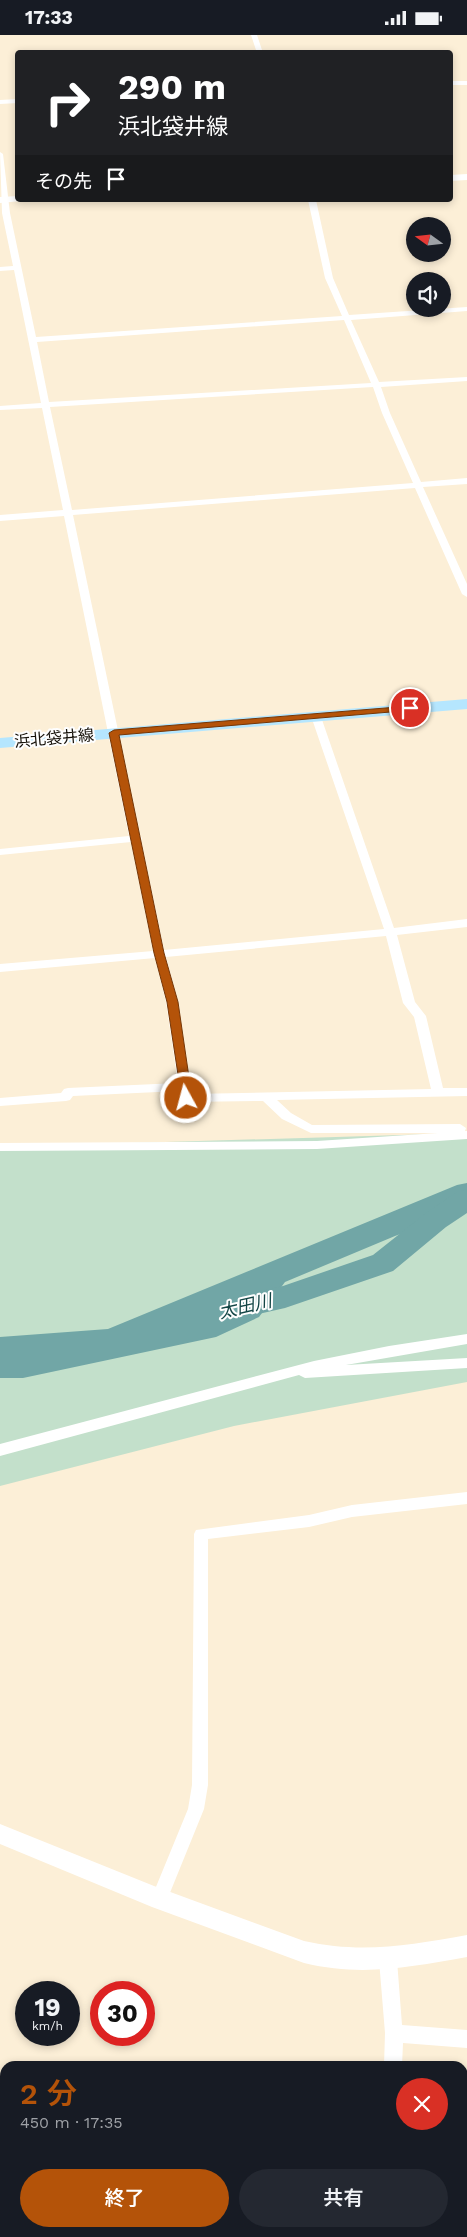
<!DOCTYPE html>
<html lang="ja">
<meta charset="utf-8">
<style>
:root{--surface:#171b24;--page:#242831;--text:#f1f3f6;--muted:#9ea1a6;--accent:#b45309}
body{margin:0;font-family:"Work Sans","Noto Sans JP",sans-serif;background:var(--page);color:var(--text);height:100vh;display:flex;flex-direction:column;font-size:19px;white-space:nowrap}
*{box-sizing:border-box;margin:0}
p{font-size:16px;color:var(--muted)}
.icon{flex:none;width:28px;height:28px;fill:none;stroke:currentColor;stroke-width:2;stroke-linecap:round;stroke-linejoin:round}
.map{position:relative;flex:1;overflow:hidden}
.side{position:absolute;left:0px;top:2026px;width:468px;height:176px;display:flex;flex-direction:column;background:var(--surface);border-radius:15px 15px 0 0;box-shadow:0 2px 8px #0003}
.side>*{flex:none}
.banner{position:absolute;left:15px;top:15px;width:438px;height:152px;border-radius:5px;box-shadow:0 2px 8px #0003;background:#202124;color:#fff;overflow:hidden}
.needle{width:32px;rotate:285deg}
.controls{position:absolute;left:406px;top:182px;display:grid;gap:10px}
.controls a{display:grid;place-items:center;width:45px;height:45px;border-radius:50%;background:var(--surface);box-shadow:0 2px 8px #0003;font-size:25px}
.speed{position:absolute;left:15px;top:1946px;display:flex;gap:10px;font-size:25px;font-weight:700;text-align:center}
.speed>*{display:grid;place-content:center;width:65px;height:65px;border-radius:50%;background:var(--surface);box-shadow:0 2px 8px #0003;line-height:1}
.speed small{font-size:12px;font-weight:400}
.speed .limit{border:8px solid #d22;background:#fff;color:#111}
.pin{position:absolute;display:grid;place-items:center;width:42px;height:42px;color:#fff;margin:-21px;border:2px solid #fff;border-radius:50%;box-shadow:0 1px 5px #0007}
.me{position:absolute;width:55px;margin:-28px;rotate:353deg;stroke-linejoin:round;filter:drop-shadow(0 0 4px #0008)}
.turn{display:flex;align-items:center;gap:18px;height:105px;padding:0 20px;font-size:22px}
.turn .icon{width:65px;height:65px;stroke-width:2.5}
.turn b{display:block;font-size:35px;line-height:42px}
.then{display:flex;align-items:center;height:48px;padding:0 20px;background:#0003;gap:10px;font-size:19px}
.round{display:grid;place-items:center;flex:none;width:52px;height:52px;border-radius:26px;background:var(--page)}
.summary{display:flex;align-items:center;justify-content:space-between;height:85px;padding:0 20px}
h1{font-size:30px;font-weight:600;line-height:38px;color:var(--accent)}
.primary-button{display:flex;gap:10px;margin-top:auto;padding:10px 20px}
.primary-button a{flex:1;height:58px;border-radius:30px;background:var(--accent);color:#fff;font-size:20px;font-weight:600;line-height:58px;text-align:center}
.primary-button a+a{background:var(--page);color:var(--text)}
.status{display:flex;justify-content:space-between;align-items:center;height:35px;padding:0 25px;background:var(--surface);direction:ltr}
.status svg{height:14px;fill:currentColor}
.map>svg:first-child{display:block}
</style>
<div class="status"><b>17:33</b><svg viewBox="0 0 49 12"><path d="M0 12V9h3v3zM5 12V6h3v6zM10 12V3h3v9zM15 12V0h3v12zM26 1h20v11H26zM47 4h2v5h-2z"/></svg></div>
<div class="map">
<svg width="467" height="2202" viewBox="0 0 467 2202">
<rect width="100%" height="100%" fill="#fcefd7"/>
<path fill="#c3e0cb" d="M467,1098v249l-233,44 -234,60v-339z"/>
<path fill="#71a6a6" d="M467,1148v27l-72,26 -110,46 -26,35 -43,20 -193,41h-23v-41l108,-8 349,-144z"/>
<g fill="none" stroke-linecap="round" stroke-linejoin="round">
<path fill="#71a6a6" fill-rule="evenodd" d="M467,1154v24l-21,14 -53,44 -108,37 -49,11 -11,-3 -4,-8 4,-8 58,-14 90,-31 53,-42 31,-21z"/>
<path fill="#fff" fill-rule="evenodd" d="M251,0h6l6,18h-6z
M450,46h17v4h-17z
M18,64v4l-18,1v-4z
M0,117l3,2 7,59 26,124 306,-21 -17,-38 -17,-78h8l17,78 16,37 118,-8v4l-116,9 28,62 88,-5v4l-86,6 9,26 31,69 46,-4v6l-44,3 44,97v13l-5,-3 -47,-106 -342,27 67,321 2,2 -1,2 23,110 220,-21 -73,-213 5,-3 4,1 74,214 73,-9v8l-70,8 18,67 11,14 17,72h24v8l-190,4 14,13 21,12 148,-1 6,4 -1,3h2v8l-150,10 -317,2v-8l317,-2 121,-8h-127l-29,-14 -19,-18 -77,1 -4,-1 -3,-10 -106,5 -3,4 -4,1 -66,5v-8l61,-5 3,-4 4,-1 110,-5 -12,-81 -11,-44 -155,14v-8l153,-13 -22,-109 -131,13v-6l129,-13 -65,-320 -64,5v-6l63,-5 -21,-102 -42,2v-4l41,-3 -27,-133 -14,1v-4l13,-1 -11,-53zM344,285l27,63 -322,19 -12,-60zM373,352l9,26 31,70 -341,27 -22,-103zM386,901l17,67 11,14 17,72 -240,5 -13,-92 -12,-45z
M467,1299v10l-121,21 121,-7v10l-162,10 -6,-3 -299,81v-12l314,-83 75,-15z
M467,1457v12l-115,13 -43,10 -101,12v246l-4,24 -39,96 -6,2 -6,-2 -2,-6 37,-90 4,-24 2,-251 2,-4 113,-15 43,-10z
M388,1917l6,2 3,6 5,65 65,5v18l-64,-5 -1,23h-18l1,-33 -6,-73 3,-6z
M374,2198h18v4h-18z"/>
<path fill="#fff" fill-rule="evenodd" d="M467,139v6l-17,1v-6z
M18,161v4l3,1 -21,2v-6z
M0,1789l154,62 150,55c58,13 106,4 163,-6v22c-57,10 -105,20 -163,6l-152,-56 -152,-63z"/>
<path fill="#b5e6fe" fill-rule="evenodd" d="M467,664v10l-467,39v-10z"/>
</g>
<path fill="#b45309" stroke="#753606" d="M410,671h4v4l-295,25 45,218 14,49 14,96 -6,4 -4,-1 -15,-99 -13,-49 -45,-220 5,-3z"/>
<g text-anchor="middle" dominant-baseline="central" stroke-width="4" stroke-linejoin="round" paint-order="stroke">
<g font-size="16" fill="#16120a" stroke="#fefefe">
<text transform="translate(54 703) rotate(-5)">浜北袋井線</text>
</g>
<g font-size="18" font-style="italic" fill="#134545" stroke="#fefefe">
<text transform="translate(245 1271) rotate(-13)">太田川</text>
</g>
</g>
</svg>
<div class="controls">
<a><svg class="needle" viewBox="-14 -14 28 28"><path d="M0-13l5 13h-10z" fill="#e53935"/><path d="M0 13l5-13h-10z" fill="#9ea1a6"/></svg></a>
<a><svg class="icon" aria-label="sound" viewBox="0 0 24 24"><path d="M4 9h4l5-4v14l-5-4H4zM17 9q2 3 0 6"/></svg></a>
</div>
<div class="speed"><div>19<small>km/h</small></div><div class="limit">30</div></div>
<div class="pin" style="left:410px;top:673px;background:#d93025"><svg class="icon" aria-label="arrive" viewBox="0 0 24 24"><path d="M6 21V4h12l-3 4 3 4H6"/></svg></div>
<svg class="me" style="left:186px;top:1063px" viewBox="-20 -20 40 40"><circle r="17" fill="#b45309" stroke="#fff" stroke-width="3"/><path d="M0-11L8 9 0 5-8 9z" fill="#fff"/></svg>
<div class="banner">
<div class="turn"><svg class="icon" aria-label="right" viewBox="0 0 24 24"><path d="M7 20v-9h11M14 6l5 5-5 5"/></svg><div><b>290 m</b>浜北袋井線</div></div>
<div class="then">その先<svg class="icon" aria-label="arrive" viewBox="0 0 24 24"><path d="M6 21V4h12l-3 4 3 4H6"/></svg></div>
</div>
<section class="side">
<div class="summary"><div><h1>2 分</h1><p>450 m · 17:35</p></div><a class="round" style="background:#d93025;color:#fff"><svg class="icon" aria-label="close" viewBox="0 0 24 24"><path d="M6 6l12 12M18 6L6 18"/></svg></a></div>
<div class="primary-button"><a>終了</a><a>共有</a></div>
</section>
</div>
